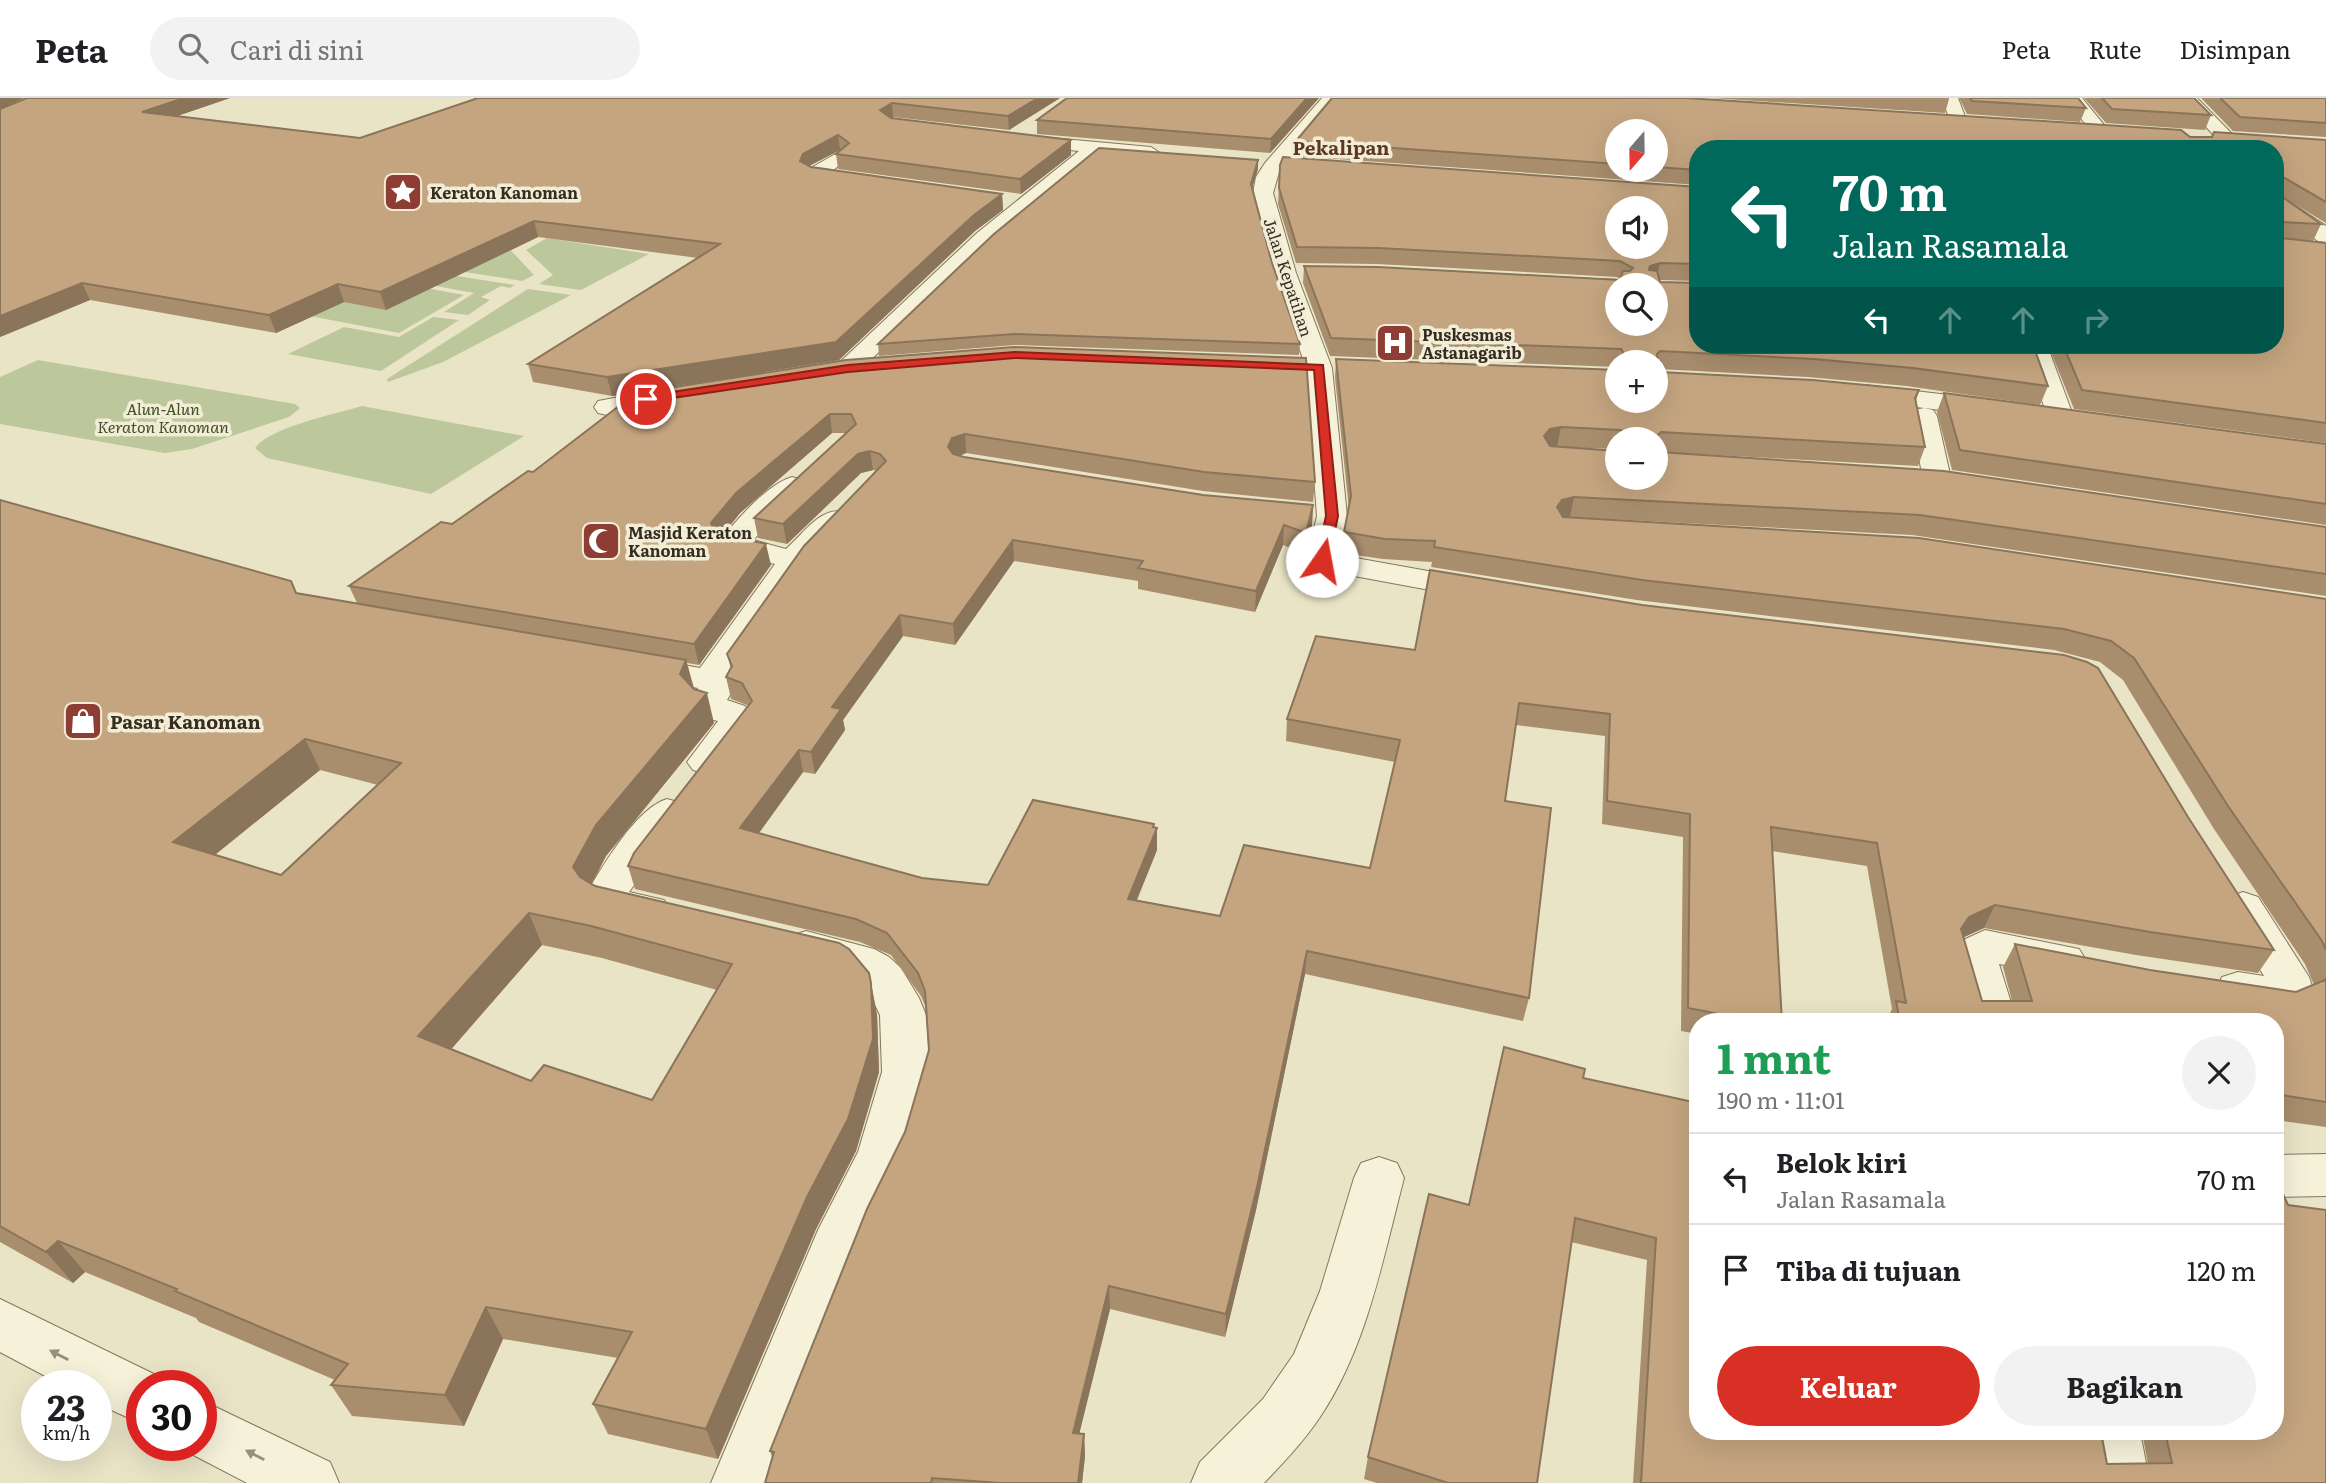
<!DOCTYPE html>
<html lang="id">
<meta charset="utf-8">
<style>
:root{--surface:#fff;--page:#f2f2f2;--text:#202124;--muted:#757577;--line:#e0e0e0;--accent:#d93025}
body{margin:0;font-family:Literata,serif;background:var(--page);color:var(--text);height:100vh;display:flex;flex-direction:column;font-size:26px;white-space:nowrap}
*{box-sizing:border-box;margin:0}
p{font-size:23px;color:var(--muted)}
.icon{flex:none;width:38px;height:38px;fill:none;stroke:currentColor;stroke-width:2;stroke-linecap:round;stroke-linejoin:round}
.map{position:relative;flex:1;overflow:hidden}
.sheet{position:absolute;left:1689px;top:915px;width:595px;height:427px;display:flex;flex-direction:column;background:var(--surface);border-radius:28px;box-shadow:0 7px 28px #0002}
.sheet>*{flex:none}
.top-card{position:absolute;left:1689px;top:42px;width:595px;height:214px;border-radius:28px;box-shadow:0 7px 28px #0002;background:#00695c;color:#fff;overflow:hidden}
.needle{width:46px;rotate:200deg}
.controls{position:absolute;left:1605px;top:21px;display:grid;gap:14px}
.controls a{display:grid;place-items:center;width:63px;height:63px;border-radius:50%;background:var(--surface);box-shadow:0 7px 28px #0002;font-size:35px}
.speed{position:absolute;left:21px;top:1272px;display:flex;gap:14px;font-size:35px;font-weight:700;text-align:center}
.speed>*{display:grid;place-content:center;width:91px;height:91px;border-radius:50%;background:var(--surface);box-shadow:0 7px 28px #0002;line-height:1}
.speed small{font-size:18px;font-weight:400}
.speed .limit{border:10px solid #d22;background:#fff;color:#111}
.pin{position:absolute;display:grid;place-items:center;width:60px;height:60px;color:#fff;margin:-30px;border:4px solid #fff;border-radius:50%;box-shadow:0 2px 7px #0007}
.me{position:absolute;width:77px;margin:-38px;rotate:12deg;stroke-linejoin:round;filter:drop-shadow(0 0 5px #0008)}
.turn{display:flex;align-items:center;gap:24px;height:147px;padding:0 28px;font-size:32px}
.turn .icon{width:91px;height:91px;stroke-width:2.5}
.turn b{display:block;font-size:49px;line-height:60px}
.lanes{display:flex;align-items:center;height:66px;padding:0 28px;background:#0003;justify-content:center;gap:35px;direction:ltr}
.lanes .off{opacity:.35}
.round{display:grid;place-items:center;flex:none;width:74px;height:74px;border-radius:37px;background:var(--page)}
.headline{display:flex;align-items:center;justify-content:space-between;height:119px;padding:0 28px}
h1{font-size:42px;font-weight:700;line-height:52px;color:#1e9e55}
.action{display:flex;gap:14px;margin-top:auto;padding:14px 28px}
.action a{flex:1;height:80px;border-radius:42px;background:var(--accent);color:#fff;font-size:28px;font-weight:700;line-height:80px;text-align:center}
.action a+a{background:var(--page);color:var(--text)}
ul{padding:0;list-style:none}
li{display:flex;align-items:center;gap:21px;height:91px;padding:0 28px;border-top:2px solid var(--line)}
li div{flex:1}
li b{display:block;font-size:26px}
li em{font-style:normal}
header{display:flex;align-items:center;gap:42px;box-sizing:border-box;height:98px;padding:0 35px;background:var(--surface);border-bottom:2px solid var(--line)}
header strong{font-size:33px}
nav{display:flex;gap:38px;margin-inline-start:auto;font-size:24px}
.search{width:490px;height:63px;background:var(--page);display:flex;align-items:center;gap:18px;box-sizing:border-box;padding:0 24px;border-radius:38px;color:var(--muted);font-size:26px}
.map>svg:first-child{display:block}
</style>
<header>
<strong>Peta</strong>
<div class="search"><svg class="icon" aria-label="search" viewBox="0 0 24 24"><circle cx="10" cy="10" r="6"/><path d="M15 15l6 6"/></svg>Cari di sini</div>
<nav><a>Peta</a><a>Rute</a><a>Disimpan</a></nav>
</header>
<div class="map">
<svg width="2326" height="1385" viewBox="0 0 2326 1385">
<rect width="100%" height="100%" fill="#eae4c7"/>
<path fill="#bdc79c" d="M547,140l102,16 -68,36 -42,-6 14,-9 -27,-25z
M504,145l30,32 -12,6 -70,-11z
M444,176l71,11 -5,3 -9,-2 -20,11 9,3 -22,15 -24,-3 30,-19 -49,-9z
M366,179l98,18 -65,38 -105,-20z
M528,191l43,6 -128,67 -55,20 -1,-3z
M433,219l26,3 -78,51 -93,-17 56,-27 55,10z
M38,262l257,44 5,4 -11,9 -97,32 -27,4 -165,-29v-47z
M362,308l162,30 -93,58 -164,-36 -12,-10c15,-21 81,-34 107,-42z"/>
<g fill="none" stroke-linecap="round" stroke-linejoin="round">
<g stroke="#84775e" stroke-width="2">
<path id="minor" d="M1322,0h17l-59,71 -7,24 23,80 36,95 15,148 -8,39 150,27 5,7 -5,7 -11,3 -156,-29 -11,-2 -5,-7 11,-45 -11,-148 -32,-95 -21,-80 3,-16 9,-14z
M1942,0h16l9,24 -3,4h-12z
M2065,0h17l27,33 -3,4h-12z
M2179,0h18l37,38 3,4 -3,4h-12z
M1019,37l132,12 9,6 -9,6 -51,-5 -107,89 -136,130 -9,3 -9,-3 -4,-5 4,-5 138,-130 102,-82 -66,-7 -3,-4z
M839,54l9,6 -17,14 30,6 3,4 -3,4 -7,2 -47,-10 -3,-4 3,-4z
M2275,97l7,2 44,29v16l-8,-1 -43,-31z
M2023,247h24l27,73 -3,6 -10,2 -10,-2 -3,-6z
M1864,287l127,15 9,2 4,6 -4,6 -9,2 -67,-8 9,2 4,6 14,63 -4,6 -10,3 -10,-3 -4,-6 -12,-63 4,-6 9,-2 -69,-9 -4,-6 4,-6z
M673,289l9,2 4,6 -4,6 -75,14 -9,-2 -4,-6 4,-6z
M792,379l10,3 5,6 -54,54 33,9c18,-16 35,-44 61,-37l4,6 -45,47 -77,110 6,11 -8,14 18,6 10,15 -36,49 -13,4 -13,-4 -6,-8 31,-41 -14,-3 -14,-15 8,-15 -72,-14 -5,-7 5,-7 12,-3 62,11 75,-104 -53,-12 -4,-7c14,-21 49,-61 74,-68z
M667,701l14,4 6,9 -58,80 35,8 6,11 -6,11c-22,6 -71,-2 -78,-28 17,-28 50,-86 81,-95z
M2243,794l15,5 51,80 4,12c-18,33 -61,21 -91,12l-6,-12 6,-12 16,-5 26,4 -42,-69 6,-10z
M1985,832l94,19 7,11 -7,11 -15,5 -65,-12 18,58h-46l-19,-69 7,-11z
M806,833l68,18 15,8 12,11 18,30 7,17 4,57 -23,82 -37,77 -99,252h-60l107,-253 40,-78 24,-80 -2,-57 -11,-23 -23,-19 -55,-15 -7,-11 7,-11z
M2326,1056v42l-51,1v-42z
M1379,1059l18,6 7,15c-21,80 -37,169 -84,239 -16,24 -36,45 -56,66h-73l9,-21 63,-63 31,-45 26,-63 34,-113 7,-15z
M0,1201l162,79 4,8h-24v38l-46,-21v-17h-32l-64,-34z
M201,1302l129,62 9,21h-92l-67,-35 -1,-2h22z
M2082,1334h58l10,51h-60z"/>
</g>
<use href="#minor" fill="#f6f1d9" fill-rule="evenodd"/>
</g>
<path fill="#a98e6e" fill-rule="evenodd" d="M27,0h203l-53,18 183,22 118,-40h582l-51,32 -116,-13 -1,1 179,37 -50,39 -183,-25 -2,-15 4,-4 -31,16 193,28 1,16 -28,21 -136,129 -227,36 -79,-14 -5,-18 170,-106 -160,-21 -152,73 -42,-8 -68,31 -186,-33 -90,37z
M1067,0h252l-49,55 -233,-19v-14z
M1332,0h354l495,32 9,7h22l2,-5 112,8v83l-45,-27 40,28 -8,17 -21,-2 34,4v200l-252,-34 -26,-64h227v-196h-577v36l-403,-29 1,-15zM1617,33h39v39h-39z
M1710,0h239v1l-4,14z
M1959,0h119l8,10 -6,14 -113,-8z
M2084,0h110l17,17 -6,15 -99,-7z
M2201,0h125v39l-93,-6z
M1280,67l418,22v94l-39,-1 1,2 373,63 15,41 -8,19 -134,-19 -98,-9 -150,-8 2,3 259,18 -3,11 9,46 -7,19 -259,-14 667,75v69l-414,-61 -342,-18 756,82v528l-51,-7v-98h-389l6,-13 -25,-143 -95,-15 10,171h-84v12l-17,-3 2,-194 -81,-13 3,-88 -89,-11 -11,76 24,197 -6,23 -218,-47 -49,236 -31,127 -115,-28 -31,125h5l1,22 -3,27h-317l7,-26 -2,-6 135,-319 24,-82 -3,-42 -5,-12 -30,-41 -31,-13 -225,-53 -7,-23 120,-160 -1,-1 -16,-6 -5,-22 5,-8 -4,-15 149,-183 -3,-1 -12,3 -74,71 -29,-6 -4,-20 92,-85h-14l-92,80 -17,22 48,30 -72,100 -12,-2 7,25 20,35 -108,133 -14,28 279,99 6,32 2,57 -23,79 -40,78 -98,230 -110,-25 -15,-30 25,-46 -115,-19 -39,87 -112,-10 -21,-31 4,-5 -136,-58 -3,-4 -111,-46 -12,11 -73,-41v-742l297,93 60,10 -8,-17 103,-62 81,-52 313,-112 469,122 -2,20 -110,-11 -237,-38 -7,3 244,39 110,10 -1,20 -7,29 -22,-9 -28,67 -117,-23v-8l-124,-20 -59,84 -52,-9 -60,84 2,10 -30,44 -12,-2 -44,61 163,45 66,7 166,-61v3l3,1v22l-20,50 83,16 150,-48 25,-106 -109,-21 1,-22 29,-83 872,181 86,133 -16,23 -122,-18 -152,-27 -21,9 19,64h30l-9,-34 12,-23 135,26 146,22 18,-7 -9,-21 -91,-135 -91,-149 -23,-18 -46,-12 -417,-50 -206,-33 1,-5 -49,-3 -41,-6 2,-21 5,-23 -14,-131 1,-19 281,42 39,-39h-39v5l-287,-11 -27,-73 1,-17 316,13 -3,-2 -241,-13 -80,-1 -18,-59zM1617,341h39l-39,39 -61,-31 61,2zM320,672l58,15 -97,90 -66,-20zM542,847l60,13 115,32 -65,110 -121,-19 -80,-32z
M1258,71l-6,19 20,75 28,81 -1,11 -284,-10 -136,11 -1,-12z
M1944,295l382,51v81l-374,-55 -15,-58z
M1583,980l524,386h41l-6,-32h133l51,51h-693l14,-223 -76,-18 -34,241h-160l-13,-4 4,-22 101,-252z"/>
<path fill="#8a745a" d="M0,0h24l-24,11z
M184,0h46l-82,28 -6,-14z
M1038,0h22l-51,32 -1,-14z
M1307,0h12l-49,55 1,-14z
M892,5l1,14 -11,7 -2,-14z
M838,37l2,15 -35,18 -5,-7 3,-7z
M1071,42v15l-50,39 -1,-15z
M1258,62v9l-8,25 1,-10z
M1002,96l1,16 -28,21 -136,129 -227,36 -5,-19 367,-162z
M534,123l4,16 -152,73 -6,-18z
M1660,165l-4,16 -10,4 4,-17z
M82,185l8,17 -90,37v-21z
M338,186l6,18 -68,31 -7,-18z
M830,316l2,19 -92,80 -24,30 -5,-20 25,-30z
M1561,329l-4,19 -11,2 -2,-12 6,-7z
M965,336l1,19 -12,5 -6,-11 4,-9z
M870,353l3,19 -12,3 -74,71 -4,-20 75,-70z
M1574,399l-4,20 -12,3 -1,-13 5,-7z
M1313,407l-1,20 -7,29 1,-21z
M1284,427l-1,20 -28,67 1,-21z
M1013,442l1,21 -59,84 -2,-21z
M766,446l5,21 -72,100 -5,-21z
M900,517l3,21 -60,84 2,10 -30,44 -4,-22 21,-45z
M686,562l8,30 -14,-16z
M707,595l7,30 -108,133 -22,42 -11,-31 23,-42z
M305,641l15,31 -129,104 -18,-32z
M799,652l4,22 -57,79 -6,-23z
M1154,726v11l3,-7v22l-29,71v-22z
M1995,807l-11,23 -26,12 3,-11 8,-12z
M529,815l13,32 -108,124 -16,-33z
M1307,853l-2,23 -49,236 -31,127 1,-23z
M871,885l6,32 2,57 -23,79 -40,78 -98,230 -12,-30z
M58,1143l27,31 -12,11 -27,-31z
M1109,1188l1,23 -36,146 -1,-22z
M486,1209l17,32 -39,87 -19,-31z
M1084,1336l1,22 -3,27h-4z"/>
<path fill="#c5a580" stroke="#8a745a" stroke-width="2" fill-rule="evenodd" d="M27,0h157l-42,14 218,26 118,-40h560l-30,18 -116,-13 -12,7 11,8 180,22 -51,39 -184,-25 13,-11 -11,-8 -35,19 -3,7 11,6 191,27 -28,21 -138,127 -229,35 -79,-13 192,-120 -186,-23 -154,71 -42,-8 -69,31 -187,-32 -82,33v-207z
M1067,0h240l-36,41 -234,-19z
M1332,0h354l495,32 9,7h22l2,-5 112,8v62l-43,-25 -3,3 1,16 40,28 -38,-2 -3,3 1,13 45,5v180l-244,-33 -19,-45h212v-196h-577v21l-42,-3v-36h-39v33l-321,-23z
M1970,0h108l8,10 -114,-7z
M2102,0h92l17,17 -99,-6z
M2220,0h106v25l-86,-6z
M1099,50l159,12 -7,24 21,79 28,81 -286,-10 -136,10 116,-110z
M1283,59l415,30v77l-38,-1 -10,3 -1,4 8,1 3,11 38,1v62h335l15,41 -135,-18 -99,-9 -154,-8 -3,3 1,16 2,2 153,8 106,10 -4,8 10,49 -264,-15 -3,3 1,17 285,19 382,56v47l-406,-59 -346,-18 -12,3 -5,7 6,10 356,21 407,61v351l-4,-9 -94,-135 -94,-148 -23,-17 -47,-12 -422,-49 -208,-33 1,-6 -50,-2 -41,-7 7,-36 -15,-137 281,11v31h39v-39h-33v-10l-2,-3 -290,-11 -27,-72 74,1 242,13 3,-9h7l3,-3 -13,-7 -242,-13 -81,-1 -18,-59 1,-23zM1617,110h39v39h-39zM1617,187h39v39h-39zM1561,329l60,3 3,3v6h32v39h-39v-27l-67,-5 -6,-10 6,-7z
M1014,249l292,11 9,124 -111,-10 -239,-38 -13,4 -4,9 5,7 11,3 239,38 110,10 -7,28 -22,-8 -28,66 -118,-23 5,-7 -130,-21 -60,84 -53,-9 -68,92 9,2 -30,43 -12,-2 -59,78 182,50 66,7 45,-85 121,24 -1,3 4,1 -29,71 92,17 24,-71 126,23 30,-128 -113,-21 29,-83 99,14 15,-80 212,35 422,50 23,7 11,6 90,149 86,133 -124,-18 -155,-27 -26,12 -8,12 21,72h50l-17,-57 135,26 146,22 29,-12 1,-2v124l-51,-8v-72h-375l-4,-21 10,2 -29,-160 -106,-16 11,195h-21l-73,-14 2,-194 -83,-13 3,-87 -91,-11 -14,98 46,7 -22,190 -222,-47 -50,236 -31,127 -117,-28 -36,147 11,1 -6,49h-78l-68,-5 -1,5h-166l9,-31 -4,-1 97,-242 38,-77 24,-82 -4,-59 -7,-18 -31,-40 -31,-14 -228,-53 6,-13 118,-152 -10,-18 -16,-6 6,-11 -5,-12 77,-108 82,-85 -6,-7 -10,-3 -12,3 -75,70 -29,-6 102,-94 -5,-10h-21l-94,79 -25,30 4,10 51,11 -72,100 -345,-58 92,-64 11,2 76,-53 5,1 103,-79 210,-33z
M1944,295l382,51v60l-366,-54z
M0,402l291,81 5,12 390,67 -6,14 14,15 13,4 -111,132 -23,42 7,10 15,9 244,57 10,6 20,24 2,10 2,56 -25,80 -41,78 -101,232 -113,-25 39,-72 -146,-25 -41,88 -114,-10 17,-21 -173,-73 2,-2 -119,-48 -12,11 -46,-26zM305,641l96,24 -120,112 -108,-33zM529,815l62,13 141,38 -80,136 -108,-35 -13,16 -113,-45z
M1794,919l33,5h-33z
M1504,949l81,22 -2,9 115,25v329h403l6,32 65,-1 -7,-31h110v-248l4,1 9,20 38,5v273h-685l15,-245 -81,-20 -38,265h-89l-80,-26 61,-263 40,11z"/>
<defs><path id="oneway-solid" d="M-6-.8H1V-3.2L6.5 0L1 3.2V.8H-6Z" transform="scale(1.75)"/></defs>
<g fill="#968f7c">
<use href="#oneway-solid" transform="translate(59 1257) rotate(-153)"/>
<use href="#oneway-solid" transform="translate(255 1357) rotate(-153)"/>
</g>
<path fill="#d93025" stroke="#8d1f18" stroke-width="2" d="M1015,254l308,13 15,151 -9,45 -7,4 -6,-4 10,-45 -12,-146 -299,-12 -167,14 -202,30 -6,-3 6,-3 202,-31z"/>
<defs>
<g id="sight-square" transform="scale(2.0125)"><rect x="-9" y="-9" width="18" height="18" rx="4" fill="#8e3d34" stroke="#f2edd6"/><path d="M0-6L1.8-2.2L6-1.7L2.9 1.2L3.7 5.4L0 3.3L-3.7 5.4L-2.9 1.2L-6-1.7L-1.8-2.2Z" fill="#fff"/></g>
<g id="hospital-square" transform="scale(2.0125)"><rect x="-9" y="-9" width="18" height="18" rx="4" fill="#8e3d34" stroke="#f2edd6"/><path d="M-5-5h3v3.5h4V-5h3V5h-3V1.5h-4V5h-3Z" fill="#fff"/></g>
<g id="mosque-square" transform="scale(2.0125)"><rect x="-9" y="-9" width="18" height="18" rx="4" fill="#8e3d34" stroke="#f2edd6"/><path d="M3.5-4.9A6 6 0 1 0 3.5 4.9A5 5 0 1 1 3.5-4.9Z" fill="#fff"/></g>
<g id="shop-square" transform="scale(2.0125)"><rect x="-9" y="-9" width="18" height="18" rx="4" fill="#8e3d34" stroke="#f2edd6"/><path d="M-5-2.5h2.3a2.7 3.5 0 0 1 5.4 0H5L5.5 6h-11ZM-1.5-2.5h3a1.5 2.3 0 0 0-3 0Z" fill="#fff"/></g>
</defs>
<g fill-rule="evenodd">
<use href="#sight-square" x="403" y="94"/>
<use href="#hospital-square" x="1395" y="245"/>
<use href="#mosque-square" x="601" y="443"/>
<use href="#shop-square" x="83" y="623"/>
</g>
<g text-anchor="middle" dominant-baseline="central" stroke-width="7" stroke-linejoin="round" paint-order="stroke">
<g font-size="16" font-weight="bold" fill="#362d20" stroke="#f2edd6" text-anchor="start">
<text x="430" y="94">Keraton Kanoman</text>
<text x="1422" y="236">Puskesmas<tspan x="1422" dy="18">Astanagarib</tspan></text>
<text x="628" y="434">Masjid Keraton<tspan x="628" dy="18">Kanoman</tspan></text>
</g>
<g font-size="16" fill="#362d20" stroke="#f2edd6">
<text transform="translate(1289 179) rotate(72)">Jalan Kepatihan</text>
</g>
<g font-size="16" font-style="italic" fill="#425029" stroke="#f2edd6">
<text x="163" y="310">Alun-Alun<tspan x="163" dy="18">Keraton Kanoman</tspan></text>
</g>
<g font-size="19" font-weight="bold" fill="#5e3724" stroke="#f2edd6">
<text x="1341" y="49">Pekalipan</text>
</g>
<g font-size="19" font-weight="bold" fill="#362d20" stroke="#f2edd6" text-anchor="start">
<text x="110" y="623">Pasar Kanoman</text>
</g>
</g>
</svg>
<div class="controls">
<a><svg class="needle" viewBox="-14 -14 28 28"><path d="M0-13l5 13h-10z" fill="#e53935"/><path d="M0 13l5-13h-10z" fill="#757577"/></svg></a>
<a><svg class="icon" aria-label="sound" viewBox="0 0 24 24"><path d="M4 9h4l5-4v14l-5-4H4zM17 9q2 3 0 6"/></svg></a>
<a><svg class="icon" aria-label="search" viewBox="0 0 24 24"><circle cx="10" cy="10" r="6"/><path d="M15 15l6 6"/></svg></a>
<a>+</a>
<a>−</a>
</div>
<div class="speed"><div>23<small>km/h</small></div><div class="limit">30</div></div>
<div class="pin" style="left:646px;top:301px;background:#d93025"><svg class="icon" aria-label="arrive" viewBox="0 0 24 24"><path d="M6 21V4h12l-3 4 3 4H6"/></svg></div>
<svg class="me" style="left:1322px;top:463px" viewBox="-20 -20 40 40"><circle r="19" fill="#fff"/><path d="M0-13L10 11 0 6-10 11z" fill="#d93025"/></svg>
<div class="top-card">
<div class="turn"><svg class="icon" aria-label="left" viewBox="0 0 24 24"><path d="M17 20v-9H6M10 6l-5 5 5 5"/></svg><div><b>70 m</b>Jalan Rasamala</div></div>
<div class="lanes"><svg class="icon" aria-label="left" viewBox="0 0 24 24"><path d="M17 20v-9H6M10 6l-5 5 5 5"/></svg><svg class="icon off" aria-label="ahead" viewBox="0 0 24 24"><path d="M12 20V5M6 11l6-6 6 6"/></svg><svg class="icon off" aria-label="ahead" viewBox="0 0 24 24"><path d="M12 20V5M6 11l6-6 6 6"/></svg><svg class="icon off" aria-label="right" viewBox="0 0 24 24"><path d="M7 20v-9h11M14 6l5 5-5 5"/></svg></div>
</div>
<section class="sheet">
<div class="headline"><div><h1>1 mnt</h1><p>190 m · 11:01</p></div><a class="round"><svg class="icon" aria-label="close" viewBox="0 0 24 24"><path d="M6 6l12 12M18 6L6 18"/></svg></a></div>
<ul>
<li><svg class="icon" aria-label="left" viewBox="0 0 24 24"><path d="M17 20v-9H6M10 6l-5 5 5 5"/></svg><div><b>Belok kiri</b><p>Jalan Rasamala</p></div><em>70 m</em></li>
<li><svg class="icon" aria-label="arrive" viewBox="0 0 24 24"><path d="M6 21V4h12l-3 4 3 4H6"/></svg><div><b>Tiba di tujuan</b></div><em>120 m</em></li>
</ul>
<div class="action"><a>Keluar</a><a>Bagikan</a></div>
</section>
</div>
